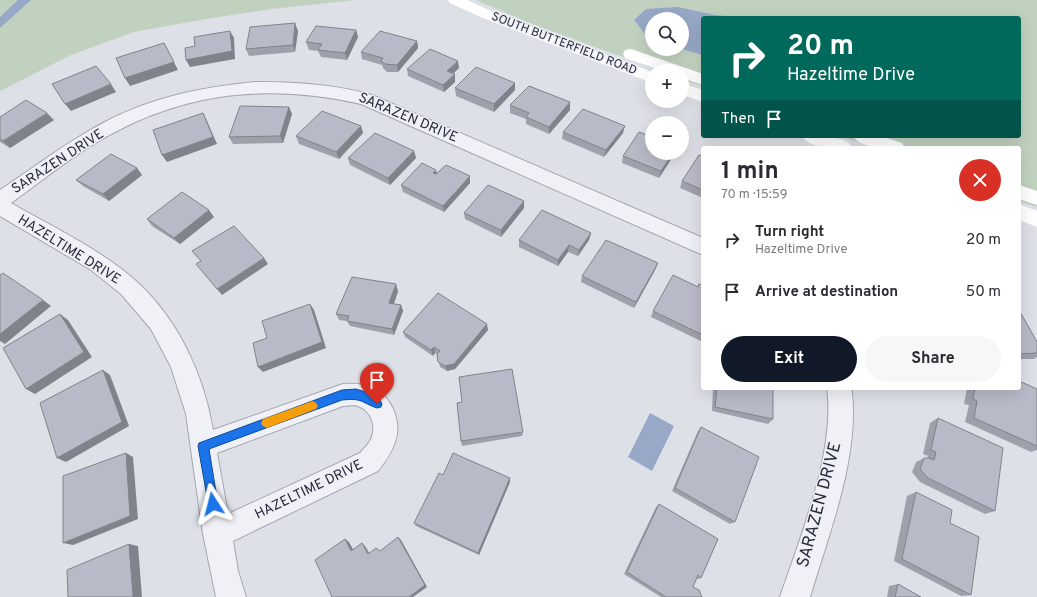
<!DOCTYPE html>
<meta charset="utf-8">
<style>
:root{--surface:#fff;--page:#f7f7f7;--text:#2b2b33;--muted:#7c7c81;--accent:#111827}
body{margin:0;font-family:Overpass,sans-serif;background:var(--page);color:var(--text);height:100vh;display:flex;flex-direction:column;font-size:15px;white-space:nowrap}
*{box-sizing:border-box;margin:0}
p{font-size:13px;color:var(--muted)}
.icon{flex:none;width:22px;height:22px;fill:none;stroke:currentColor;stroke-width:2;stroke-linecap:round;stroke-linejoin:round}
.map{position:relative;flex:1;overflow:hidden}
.panel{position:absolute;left:701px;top:146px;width:320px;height:244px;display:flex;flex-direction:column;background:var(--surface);border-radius:4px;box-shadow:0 4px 16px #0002}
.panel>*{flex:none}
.top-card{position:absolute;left:701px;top:16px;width:320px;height:122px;border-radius:4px;box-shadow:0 4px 16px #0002;background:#00695c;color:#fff;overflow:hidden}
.fabs{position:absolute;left:645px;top:12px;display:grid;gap:8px}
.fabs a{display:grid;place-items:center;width:44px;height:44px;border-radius:50%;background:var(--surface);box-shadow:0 4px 16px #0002;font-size:20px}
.pin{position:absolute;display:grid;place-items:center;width:34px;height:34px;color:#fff;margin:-41px -17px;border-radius:50% 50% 50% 0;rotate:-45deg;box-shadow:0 0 4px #0007}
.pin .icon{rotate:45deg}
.me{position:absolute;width:44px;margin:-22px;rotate:351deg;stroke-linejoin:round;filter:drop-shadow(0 0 3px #0008)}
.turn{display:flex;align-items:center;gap:14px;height:84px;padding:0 20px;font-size:18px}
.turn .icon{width:52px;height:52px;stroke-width:2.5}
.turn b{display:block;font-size:28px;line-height:34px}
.then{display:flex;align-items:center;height:38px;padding:0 20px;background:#0003;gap:8px;font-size:15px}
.round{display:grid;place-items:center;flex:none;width:42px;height:42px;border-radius:21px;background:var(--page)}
.overview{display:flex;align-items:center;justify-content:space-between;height:68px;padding:0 20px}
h1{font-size:24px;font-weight:700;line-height:30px}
.button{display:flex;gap:8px;margin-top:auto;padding:8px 20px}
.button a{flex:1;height:46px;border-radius:24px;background:var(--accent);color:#fff;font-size:16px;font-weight:700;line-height:46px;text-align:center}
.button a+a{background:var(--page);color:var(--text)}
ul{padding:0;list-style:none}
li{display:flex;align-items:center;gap:12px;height:52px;padding:0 20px}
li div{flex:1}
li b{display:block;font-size:15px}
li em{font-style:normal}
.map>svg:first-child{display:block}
</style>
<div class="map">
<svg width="1037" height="597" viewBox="0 0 1037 597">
<rect width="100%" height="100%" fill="#dee0e7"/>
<path fill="#c1d1bf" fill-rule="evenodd" d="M0,0h356l-84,9 -60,9 -78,14 -63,23 -71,36z
M476,0h561v207l-18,-6v-53h-145l-33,-12h178v-118h-316v68l-21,-7v-8h-21l-134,-49zM652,19h30v30h-30z"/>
<path fill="#98a9c8" d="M18,0h13l-31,28v-11z
M678,7l37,8 30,3h-42v37l-21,-6v-30h-30v18l-7,-3 -11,-14 12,-11z
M650,413l24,13 -22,45 -24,-14z"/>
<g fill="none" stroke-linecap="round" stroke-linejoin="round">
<g stroke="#a3a6b1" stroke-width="2">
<path id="street" d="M255,82c40,0 78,2 117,13l331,143v17l-342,-151c-84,-19 -164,-14 -242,26 -39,19 -73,48 -108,73 40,23 92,48 125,78 42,38 68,94 77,149l130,-46c22,-2 41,4 50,25 5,11 6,22 2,33 -4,12 -10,20 -17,29l-145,70 5,30 8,26h-30l-13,-63 -17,-120 -15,-47 -20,-38 -30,-35 -30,-24 -91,-54v-26c35,-23 68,-49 105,-68 47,-25 98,-35 150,-40zM355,405c16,4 23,21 15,36 -2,4 -7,8 -10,12l-132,61 -11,-61 126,-47z
M827,388h24l1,4c7,67 -23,141 -42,205h-30c20,-59 56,-147 47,-209z"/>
</g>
<use href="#street" fill="#f0f1f6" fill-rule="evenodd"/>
<path fill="#fff" fill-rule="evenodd" d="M448,0h19l26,12 159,60v11l-169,-65 -33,-15z
M631,49l72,25v11l-21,-7v-7h-19l-38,-13 -2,-4 2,-4z
M682,83l21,7v12l-21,-7z
M802,136c14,0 43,-2 51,12 -14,0 -43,2 -51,-12z
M853,136h28l21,7 3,5c-14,0 -44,2 -52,-12z
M1019,185l18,6v14l-18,-6z
M1019,204l18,7v16l-18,-7z"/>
</g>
<path fill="#9ea1ab" d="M356,30l2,7 -11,23 -26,-3 -3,-6 -9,-1 -3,-8z
M298,31l-3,21 -46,4 -3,-7z
M417,41l1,7 -20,24h-11l-4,-4 -1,-3 -20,-6 -1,-7z
M459,68l-6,6h2v8l-11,10 -36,-16 -1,-7z
M515,83v7l-21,22 -38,-16 -1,-8z
M510,105l60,5 -21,24 -23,-10v-5l-16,-6z
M289,107l3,7 -9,29 -50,1 -4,-7z
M0,117l54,3 -44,28 -10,-6z
M361,126l2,7 -24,26 -40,-15 -3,-8z
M563,132l60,1 -19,24 -42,-18z
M414,151l2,7 -26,27 -40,-20 -2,-7z
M652,153h23l-16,25 -37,-15 1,-7z
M703,156v42l-23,-10 2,-7z
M137,168l5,7 -33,26 -26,-15 -7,-6z
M436,170l1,4 33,2v7l-26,29 -41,-20 -2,-7z
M524,201v7l-23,29 -36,-18 -1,-6z
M214,217l-34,27 -28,-18 -5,-7z
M591,233l-2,7 -11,16 -10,-4 -10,14 -39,-19v-7z
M658,263l-3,7 -21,38 -53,-26 1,-6z
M703,285v57l-52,-25 2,-6 45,-24z
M398,291l-4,13 7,1 2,6 -9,24 -44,-9 -3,-5 -8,-1 -3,-6z
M1019,310l18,32v15l-3,2h-15z
M488,330l-33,39 -8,2 -7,-4 -3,-13 -2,-1 -2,3 -28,-19 -2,-5z
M713,388h60v31l-5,5 -56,-13z
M967,388h52l18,1v61l-6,2 -66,-30 4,-17 -5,-1z
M938,418l57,93 -10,3 -65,-32 -8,-10 4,-10 8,-4h3l1,-2 -5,-2 7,-31z
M701,427l34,95 -5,2 -58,-33 26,-60z
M523,432l-1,4 -60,10 -1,-5z
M443,475l67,7 -31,73 -63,-29 -2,-3z
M916,492l34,31 21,72 -10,1 -67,-35 13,-65z
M659,504l42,74 -4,1h-1l-3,8 9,10h-41l-37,-23 32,-67z
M898,584l23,13h-34l2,-11z"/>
<path fill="#81838b" d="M295,23l3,8 -3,21 -2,-7z
M356,30l2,7 -11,23 -2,-7z
M230,31l4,7 1,21 -45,8 -4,-7z
M417,41l1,7 -20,24 -1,-7z
M164,43l14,27 -48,16 -5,-8z
M458,61l1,7 -11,10 -1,-7z
M455,74v8l-11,10 -1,-7z
M515,83v7l-21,22v-8z
M111,84l5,8 -45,19 -6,-7z
M570,102v8l-21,24v-7z
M289,107l3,7 -9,29 -3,-7z
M47,113l7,7 -44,28 -7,-7z
M203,113l4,8 10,23 -50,18 -5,-7z
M361,126l2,7 -24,26 -3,-7z
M625,126l-2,7 -19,24 2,-7z
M414,151l2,7 -26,27 -2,-7z
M673,153h2l-16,25 2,-7z
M137,168l5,7 -33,26 -6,-7z
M436,170l1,7 -4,-4z
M470,176v7l-26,29 -1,-6z
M524,201v7l-23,29v-7z
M209,210l5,7 -34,27 -6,-6z
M591,233l-2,7 -11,16 1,-6z
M569,245l-1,7 -10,14v-6z
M264,258l4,6 -46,31 -5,-6z
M658,263l-3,7 -21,38 2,-6z
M396,284l2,7 -6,18 -3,-6z
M43,300l8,6 -46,38 -5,-3v-7z
M310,304l4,6 12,38 -63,24 -5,-5z
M401,305l2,6 -9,24 -2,-6z
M60,314l8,6 24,37 -57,37 -9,-5z
M487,324l1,6 -33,39 -8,2 -2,-5z
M434,347l1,6 -2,3 -2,-6z
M103,370l7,5 19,51 -63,36 -9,-4z
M126,453l7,4 5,62 -65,26 -10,-2z
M510,478v4l-31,73 -1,-2z
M398,537l3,3 26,47 -14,10h-4z
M345,539l4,3 6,11 -4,-2z
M362,543l3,3 6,10 -3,-2z
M129,544l9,2 4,51h-9z"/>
<path fill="#b8bbc7" stroke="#81838b" d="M295,23l-2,22 -47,4 4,-22z
M316,26l40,4 -11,23 -27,-3 4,-6 -16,-2z
M230,31l2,20 -46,9 -1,-12 10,-2 -1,-9z
M380,31l37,10 -20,24 -12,-1 -4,-3 2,-3 -22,-6z
M164,43l10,19 -49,16 -9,-20z
M430,49l28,12 -11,10 8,3 -12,11 -36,-16z
M96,66l15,18 -46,20 -13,-20z
M476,67l39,16 -21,21 -39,-16z
M529,86l41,16 -21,25 -23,-10 3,-4 -19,-8z
M26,100l21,13 -44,28 -3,-2v-22z
M240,106l49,1 -9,29 -51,1z
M583,109l42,17 -19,24 -43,-18z
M322,111l39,15 -25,26 -40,-16z
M203,113l10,24 -51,18 -9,-25z
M639,132l13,5v16h21l-12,18 -38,-15z
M375,133l39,18 -26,27 -40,-20z
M111,154l26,14 -34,26 -27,-14z
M699,155l4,1v34l-21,-9z
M422,163l14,7 -3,3 3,1 10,-9 24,11 -27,30 -42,-21z
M488,185l36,16 -23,29 -37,-17z
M182,192l27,18 -35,28 -27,-19z
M542,210l49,23 -12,17 -10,-5 -11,15 -39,-20z
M234,226l30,32 -47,31 -21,-25 5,-3 -9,-10z
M606,240l52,23 -22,39 -54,-26z
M3,273l40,27 -43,34v-59z
M673,275l25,12 1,-3 4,1v50l-50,-24z
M352,277l44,7 -7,19 12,2 -9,24 -45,-8 2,-5 -13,-2z
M438,293l49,31 -33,40 -9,2 -7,-4 -1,-8 3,-3 -6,-4 -3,3 -28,-18z
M310,304l12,38 -64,25 -5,-24 14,-5 -5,-17z
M1019,310l18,32v11l-18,1z
M60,314l24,38 -58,37 -23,-41z
M512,369l11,63 -62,9 -4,-38 5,-1 -3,-25z
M103,370l19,52 -65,36 -17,-55z
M1019,381l18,8v57l-63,-28 3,-17 -4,-2 2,-11h44z
M717,388h56v31l-58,-12z
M938,418l65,30 -8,63 -67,-33 -8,-9 4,-11h5l5,2 2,-8 -5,-2z
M701,427l58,30 -24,65 -60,-34z
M126,453l4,63 -67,27v-67z
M453,453l57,25 -32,75 -64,-30 25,-50 4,2z
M916,492l36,18 -2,13 29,14 -8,58 -69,-36z
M659,504l59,35 -17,39 -3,-3 -5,12 6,3 3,7h-36l-39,-25z
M398,537l27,48 -16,12h-77l-17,-37 30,-21 6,12 11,-8 6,11 8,-6 4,3z
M129,544l4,53h-65l-1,-27z
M898,584l23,13h-26z"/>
<path fill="#1a73e8" stroke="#114b97" d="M356,389c9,3 22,5 26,15l-1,3 -4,1c-17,-6 -14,-10 -35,-8l-133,49 9,55 -1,4 -4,2 -4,-2 -11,-62 1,-3 143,-53z"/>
<path fill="#f59e0b" d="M313,401l3,2 2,3 -2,3 -49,19 -4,-2 -2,-3 2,-4z"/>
<g text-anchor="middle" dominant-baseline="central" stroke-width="3" stroke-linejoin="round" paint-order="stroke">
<g font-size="12" fill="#272c3e" stroke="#edeff5">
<text transform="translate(564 44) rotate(21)">SOUTH BUTTERFIELD ROAD</text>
</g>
<g font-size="14" fill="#272c3e" stroke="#edeff5">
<text transform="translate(408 118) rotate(23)">SARAZEN DRIVE</text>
<text transform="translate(58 162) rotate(-33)">SARAZEN DRIVE</text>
<text transform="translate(69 250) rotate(32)">HAZELTIME DRIVE</text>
<text transform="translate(309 490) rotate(-26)">HAZELTIME DRIVE</text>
</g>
<g font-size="17" fill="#272c3e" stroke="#edeff5">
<text transform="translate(820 505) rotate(-75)">SARAZEN DRIVE</text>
</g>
</g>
</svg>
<div class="fabs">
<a><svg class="icon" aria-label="search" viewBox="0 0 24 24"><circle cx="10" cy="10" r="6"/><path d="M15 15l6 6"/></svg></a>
<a>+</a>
<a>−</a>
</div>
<div class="pin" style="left:377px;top:404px;background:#d93025"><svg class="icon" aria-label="arrive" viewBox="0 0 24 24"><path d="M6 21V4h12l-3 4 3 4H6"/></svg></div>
<svg class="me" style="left:213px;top:504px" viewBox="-20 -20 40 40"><path d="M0-17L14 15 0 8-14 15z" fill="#1a73e8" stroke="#fff" stroke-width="4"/></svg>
<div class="top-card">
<div class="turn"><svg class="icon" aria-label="right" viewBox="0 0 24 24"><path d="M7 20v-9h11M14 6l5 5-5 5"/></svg><div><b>20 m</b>Hazeltime Drive</div></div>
<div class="then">Then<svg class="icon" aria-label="arrive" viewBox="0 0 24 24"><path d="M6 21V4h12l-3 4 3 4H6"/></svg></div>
</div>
<section class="panel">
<div class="overview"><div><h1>1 min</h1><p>70 m · 15:59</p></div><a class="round" style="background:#d93025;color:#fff"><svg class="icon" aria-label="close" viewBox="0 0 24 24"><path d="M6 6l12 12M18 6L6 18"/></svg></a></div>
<ul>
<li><svg class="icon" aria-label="right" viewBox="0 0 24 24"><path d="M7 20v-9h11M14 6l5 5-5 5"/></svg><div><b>Turn right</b><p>Hazeltime Drive</p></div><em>20 m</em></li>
<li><svg class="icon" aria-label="arrive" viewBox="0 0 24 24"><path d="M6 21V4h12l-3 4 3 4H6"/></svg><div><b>Arrive at destination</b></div><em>50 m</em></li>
</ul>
<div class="button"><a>Exit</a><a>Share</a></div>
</section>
</div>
